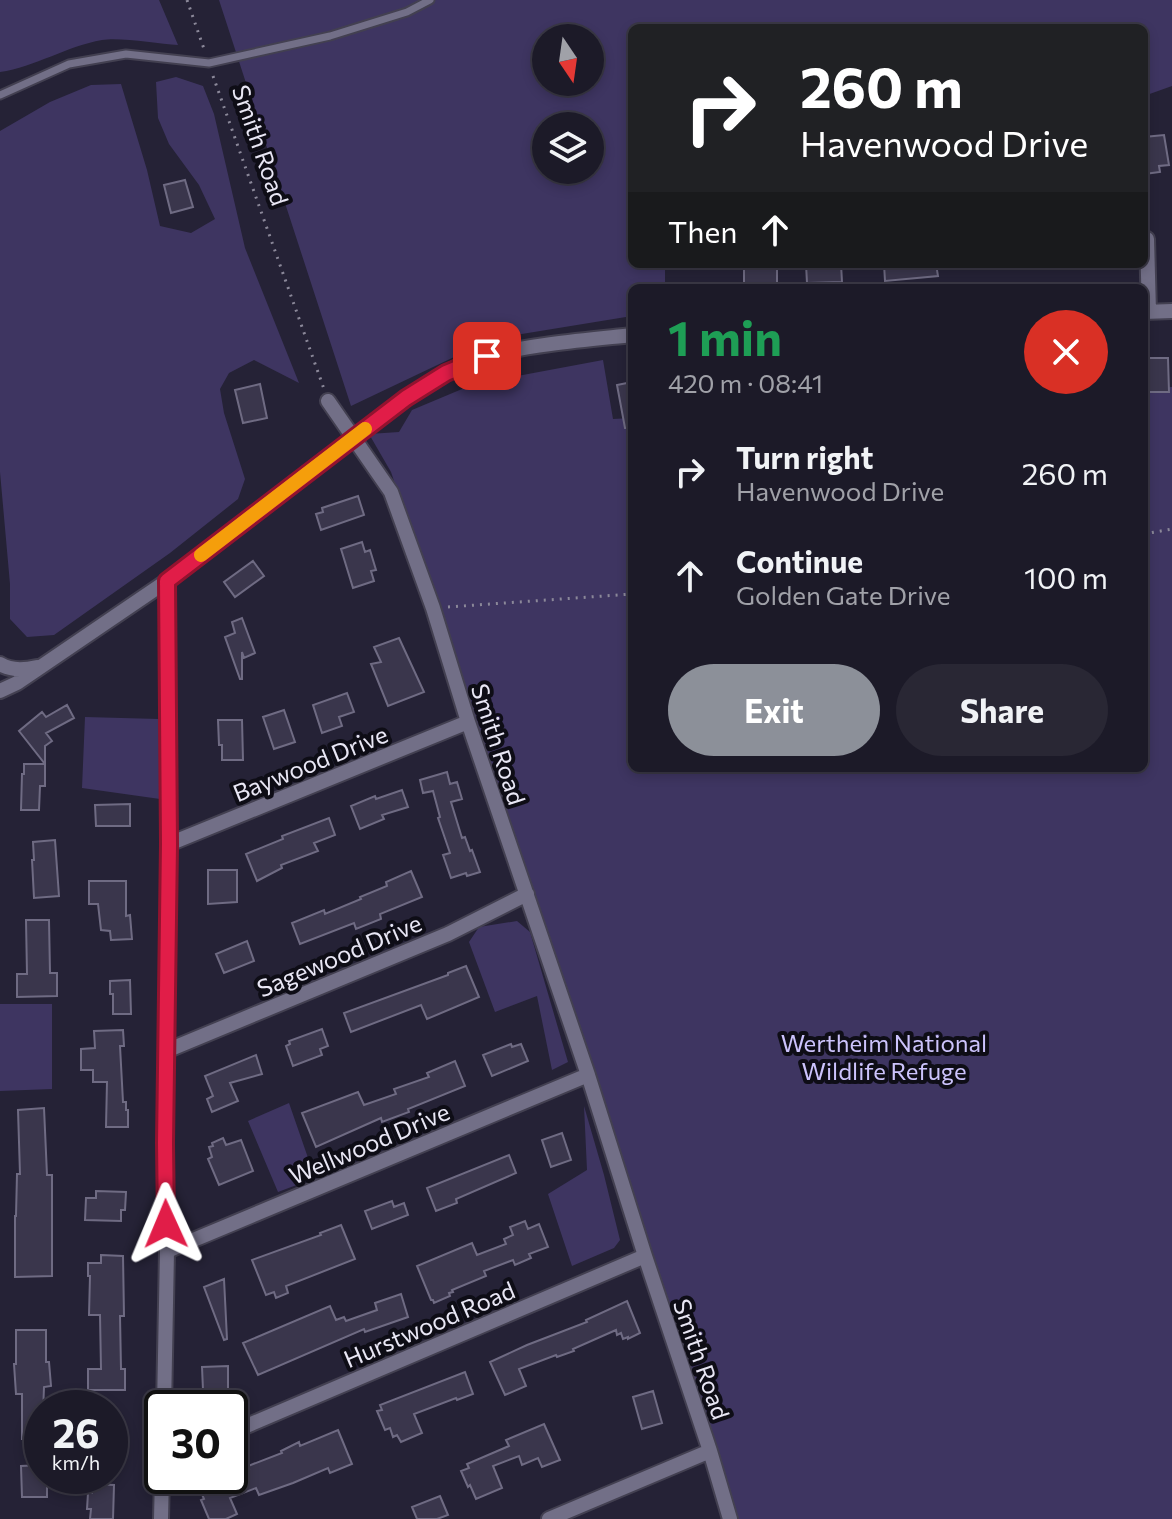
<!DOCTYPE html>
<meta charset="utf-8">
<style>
:root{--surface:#1c1a28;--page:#292734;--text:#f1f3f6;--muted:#a0a1a8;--line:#3a3845;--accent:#8c9099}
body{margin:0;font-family:Commissioner,sans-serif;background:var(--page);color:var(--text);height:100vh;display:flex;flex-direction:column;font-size:30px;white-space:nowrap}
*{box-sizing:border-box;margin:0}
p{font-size:26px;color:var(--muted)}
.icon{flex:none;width:44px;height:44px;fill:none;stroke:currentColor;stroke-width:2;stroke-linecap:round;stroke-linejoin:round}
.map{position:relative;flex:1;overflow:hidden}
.side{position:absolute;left:628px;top:284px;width:520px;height:488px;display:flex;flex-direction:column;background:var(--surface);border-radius:12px;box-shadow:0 4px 12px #0003,0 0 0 2px var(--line)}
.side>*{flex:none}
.guide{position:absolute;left:628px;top:24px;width:520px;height:244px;border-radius:12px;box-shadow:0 4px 12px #0003,0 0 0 2px var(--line);background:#202124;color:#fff;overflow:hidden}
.needle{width:52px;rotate:167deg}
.fabs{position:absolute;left:532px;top:24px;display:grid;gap:16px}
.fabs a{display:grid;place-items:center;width:72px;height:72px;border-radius:50%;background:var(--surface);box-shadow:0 4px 12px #0003,0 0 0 2px var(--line);font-size:40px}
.speed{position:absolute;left:24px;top:1390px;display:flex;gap:16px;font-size:40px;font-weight:700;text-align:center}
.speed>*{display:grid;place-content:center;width:104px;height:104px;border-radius:50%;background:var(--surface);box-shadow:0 4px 12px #0003,0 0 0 2px var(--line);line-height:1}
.speed small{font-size:20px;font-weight:400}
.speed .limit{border:4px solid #111;border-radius:12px;background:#fff;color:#111}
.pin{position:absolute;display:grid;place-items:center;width:68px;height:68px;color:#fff;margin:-34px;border-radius:16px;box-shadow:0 4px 12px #0006}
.me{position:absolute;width:88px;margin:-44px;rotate:359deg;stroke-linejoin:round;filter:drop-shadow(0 0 6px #0008)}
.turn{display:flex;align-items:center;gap:28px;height:168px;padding:0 40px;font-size:36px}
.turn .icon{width:104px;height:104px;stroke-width:2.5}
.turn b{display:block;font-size:56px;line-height:68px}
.then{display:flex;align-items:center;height:76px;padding:0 40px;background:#0003;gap:16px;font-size:30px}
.round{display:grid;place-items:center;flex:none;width:84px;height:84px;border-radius:42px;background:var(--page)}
.head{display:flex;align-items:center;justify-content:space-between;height:136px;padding:0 40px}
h1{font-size:48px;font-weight:700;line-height:60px;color:#1e9e55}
.primary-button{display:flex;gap:16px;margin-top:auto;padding:16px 40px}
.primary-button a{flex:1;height:92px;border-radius:48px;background:var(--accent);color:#fff;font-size:32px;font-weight:700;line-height:92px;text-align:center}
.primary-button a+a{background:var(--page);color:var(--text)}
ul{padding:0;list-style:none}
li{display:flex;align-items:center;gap:24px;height:104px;padding:0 40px}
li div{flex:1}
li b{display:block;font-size:30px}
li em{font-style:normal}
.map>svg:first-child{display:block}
</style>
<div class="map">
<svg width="1172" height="1519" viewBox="0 0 1172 1519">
<rect width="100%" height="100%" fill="#252236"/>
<path fill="#3e3561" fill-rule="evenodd" d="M0,0h159l19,45c-20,-1 -57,-8 -76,-5 -35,6 -67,27 -102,32z
M219,0h953v86l-28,10v-68h-512v236h49l-16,6v18h-33v28l-140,23 -141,67zM546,38h44v44h-44zM546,126h44v44h-44z
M176,77l27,9 11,28 31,134 54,135 -45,-23 -25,13 -9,16 4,24 21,66 -7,20 -68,54 -116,82 -27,2 -17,-18v-35l-10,-112v-341l50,-29 41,-17 30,-1 26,86 13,56 31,7 24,-14 -16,-34 -30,-41 -11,-26 -2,-36z
M603,360l10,59 19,-1v350h512v-380l28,-1v1132h-438l-224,-693 -119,-354 -22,-38 30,-2 13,-22 62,-26z
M85,717l74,2 1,80 -78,-11z
M517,921l13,11 38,130 -16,8 -15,-74 -42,16 -26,-70 10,-15z
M0,1004h52v85l-52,2z
M289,1103l26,75 -37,14 -30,-71z
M584,1106l20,69 16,65 -6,8 -42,18 -24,-72 39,-24z"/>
<path fill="#3a364c" stroke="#6f6b83" stroke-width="2" d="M1164,135l5,30 -10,1 1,6 -16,2v-37z
M185,180l8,27 -22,6 -7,-28z
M744,264h33v20l-33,1z
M806,264h35l1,18 -35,1z
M884,264h52l2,12 -53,5z
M1144,358h24l1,34h-25z
M632,382v46h-7l-8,-43z
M260,384l7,34 -24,5 -8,-33z
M358,496l6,19 -43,15 -5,-16 7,-2 -1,-4z
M362,542l3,10 5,-2 6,20 -5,1 3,10 -21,7 -12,-39z
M253,561l11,15 -29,21 -11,-15z
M242,618l13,35 -11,5 -2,-6v27h-2l-15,-42 10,-4 -3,-11z
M399,638l25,54 -36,14 -17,-42 10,-2 -7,-15z
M347,693l7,19 -15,5 3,9 -20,7 -9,-28z
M67,705l7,13 -28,15 6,8 -7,5v18l-26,-33 23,-19 4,5z
M284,710l11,32 -21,7 -11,-32z
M218,720h24l1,40h-21v-15h-3z
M24,764h21v22h-5l-1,24h-18l1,-36h2z
M447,772l3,12 7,-2 5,17 -11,3 11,36 3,-1 5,14 2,-1 8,22 -13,4 -1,-3 -15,5 -8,-23 7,-2 -12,-35 2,-1 -7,-26 -10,2 -3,-13z
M402,790l6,17 -26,8 2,4 -24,10 -9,-23 24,-10 1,3z
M130,804v22h-34l-1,-21z
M329,818l6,17 -21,8 4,8 -37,14 1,3 -25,13 -11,-27 37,-15 -1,-3z
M55,840l4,56 -25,2 -2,-38h2l-1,-18z
M208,870h29v32l-29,2z
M411,871l11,26 -42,17 1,5 -25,10 -2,-6 -54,21 -8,-21 32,-13 1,4 36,-15 -1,-2 27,-11 -1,-4z
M89,881h37v35l4,-1 2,24 -21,1 -1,-9 -9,-1 -3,-26h-9z
M26,920h23l1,53h7v23l-40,1v-23h10z
M247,941l7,20 -30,12 -8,-19z
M466,966l13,31 -52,22 -6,-14 -70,27 -7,-19 104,-38v-2z
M130,980l1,34h-18v-20h-3v-13z
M322,1029l6,17 -8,3 2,6 -29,11 -7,-20 4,-2 -1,-3z
M123,1030l1,16h-4l3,56h3v8h2v17h-22l1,-45h-14v-12h-12v-21l14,-1 -1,-17z
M511,1044l1,3 9,-3 7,17 -36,15 -9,-21z
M256,1055l6,19 -32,9 8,18 -26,11 -5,-13 6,-3 -8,-20z
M455,1061l10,25 -57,23 1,3 -27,10 -1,-4 -65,29 -14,-34 56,-21 6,13 32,-11 -2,-5 35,-12 -2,-4z
M44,1108l3,67h5v101l-37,1v-61h1l1,-42h3l-2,-64z
M562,1133l9,27 -20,7 -9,-27z
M223,1138l3,7 15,-5 12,31 -34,14 -11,-26 4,-2 -3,-10 4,-1 -1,-3z
M509,1155l7,18 -60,26 1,4 -21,8 -9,-23z
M96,1191l30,1 -1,18h-4v11l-36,-1 1,-22h10z
M392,1201l2,6 10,-4 4,12 -36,14 -7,-18z
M525,1221l3,8 11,-5 9,23 -19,7 2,4 -16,7 -2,-5 -29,11 2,5 -34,14 1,2 -4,1 1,3 -16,7 -1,-3h-2l-14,-34 55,-23 5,12 29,-11 -2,-5 9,-4 -3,-8z
M341,1225l14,34 -69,27 2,7 -12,5 -2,-6 -8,3 -14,-35 69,-25 -1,-2z
M101,1255l22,1 1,60h-4l1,53h4v21h-37v-21h13l-1,-54h-11l1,-39h-2v-13h13z
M224,1279l3,60 -3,1 -20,-53z
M401,1294l7,23 -43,15 -1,-3 -106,46 -15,-32 87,-37 6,14 8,-3 2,4 31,-11 -2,-7z
M627,1301l13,32 -12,6v-2l-5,2 -2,-6 -4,2 -1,-5 -43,19 1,2 -17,6 -1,-2 -37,14 7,17 -21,9 -15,-33 37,-17 60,-23 -1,-2z
M16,1330h30v32h3l2,24 -7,1 -2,52h-20v-45h-6l-2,-30h2z
M228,1366v23l-25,1 -1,-23z
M465,1372l8,22 -16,6 -1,-2 -42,16 8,19 -21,9 -4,-7 -4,2 -3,-9 -5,2 -8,-19 5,-1 -2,-5z
M653,1391l9,32 -20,6 -9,-32z
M544,1424l16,36 -18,7 -4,-9 -16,7 -3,-9 -26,10 9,22 -26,11 -6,-14 -2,2 -7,-16 8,-3 -2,-4 42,-18 -3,-6z
M338,1430l14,34 -22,9 -2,-5 -35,15 -34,12 -3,-7 -26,10 7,16 -11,5h-17l-8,-19 3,-1 -5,-12 22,-9 1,2 27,-11 -1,-3 34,-13 -1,-2 18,-9 1,4z
M42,1465v11h2v5h3v16h-25l-1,-31z
M92,1484l22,1 -1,34h-23l1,-10h-4l1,-16h4z
M440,1496l8,19 -11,4h-20l-5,-12z"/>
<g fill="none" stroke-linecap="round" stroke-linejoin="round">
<g stroke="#434051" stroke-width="11">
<path id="lane" d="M0,95l69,-31 57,-10 83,9 121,-27 77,-24 23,-12"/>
</g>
<g stroke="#434051" stroke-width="18">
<path id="street" d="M1147,239l2,73
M1144,312l28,-1
M328,401l63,91 42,116 35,114 120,353 57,181 65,195 20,68
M0,664c11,7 24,6 37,3
M0,691l17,-8 150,-102 239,-183c26,-17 53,-35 83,-43 47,-11 96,-15 143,-20
M169,844l299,-122
M166,1051l282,-117 79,-40
M167,1251l421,-176
M164,1408l3,-157 -2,-108 4,-299 -2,-263
M230,1433l415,-177
M161,1519l1,-43
M549,1519l161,-68"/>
</g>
<path stroke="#8b8899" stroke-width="3" stroke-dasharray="2 6" stroke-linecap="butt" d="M187,0l17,49
M213,76l111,313
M1144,534l28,-5
M448,607l184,-13"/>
<use href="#lane" stroke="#726f87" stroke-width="7"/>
<use href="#street" stroke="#726f87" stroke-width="14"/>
</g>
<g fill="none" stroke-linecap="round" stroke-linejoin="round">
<g stroke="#92132f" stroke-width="20">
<path id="route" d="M166,1224l-1,-81 4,-299 -2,-263 239,-183 40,-25 41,-17"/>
</g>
<use href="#route" stroke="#e11d48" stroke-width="14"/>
<path stroke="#f59e0b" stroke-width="14" d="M201,555l164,-126"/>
</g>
<g text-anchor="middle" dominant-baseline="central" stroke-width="8" stroke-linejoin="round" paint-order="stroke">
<g font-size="24" fill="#e9e7f5" stroke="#0e0d16">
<text transform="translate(261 145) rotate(71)">Smith Road</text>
<text transform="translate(499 744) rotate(72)">Smith Road</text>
<text transform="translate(310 763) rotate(-22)">Baywood Drive</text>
<text transform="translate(339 955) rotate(-23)">Sagewood Drive</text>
<text transform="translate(369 1143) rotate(-23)">Wellwood Drive</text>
<text transform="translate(429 1324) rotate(-23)">Hurstwood Road</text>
<text transform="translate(702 1359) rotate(71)">Smith Road</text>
</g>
<g font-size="24" fill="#ccc3fc" stroke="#0e0d16">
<text x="884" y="1042">Wertheim National<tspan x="884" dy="28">Wildlife Refuge</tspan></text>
</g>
</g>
</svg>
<div class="fabs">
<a><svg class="needle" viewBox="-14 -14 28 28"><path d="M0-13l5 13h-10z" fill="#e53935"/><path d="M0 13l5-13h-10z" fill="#a0a1a8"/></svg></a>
<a><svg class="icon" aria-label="layers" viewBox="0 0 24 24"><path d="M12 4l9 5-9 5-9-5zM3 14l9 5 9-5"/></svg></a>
</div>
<div class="speed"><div>26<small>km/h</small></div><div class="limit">30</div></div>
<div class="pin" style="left:487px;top:356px;background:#d93025"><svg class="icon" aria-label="arrive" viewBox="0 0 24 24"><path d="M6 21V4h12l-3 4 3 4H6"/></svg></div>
<svg class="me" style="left:166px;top:1224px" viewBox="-20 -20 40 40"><path d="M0-17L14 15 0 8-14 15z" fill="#e11d48" stroke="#fff" stroke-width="4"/></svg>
<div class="guide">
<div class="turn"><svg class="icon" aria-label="right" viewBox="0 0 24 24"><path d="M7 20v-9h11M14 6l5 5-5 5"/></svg><div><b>260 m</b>Havenwood Drive</div></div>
<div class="then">Then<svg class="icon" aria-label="ahead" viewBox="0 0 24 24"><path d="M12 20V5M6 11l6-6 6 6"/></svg></div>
</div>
<section class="side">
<div class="head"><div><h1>1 min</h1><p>420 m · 08:41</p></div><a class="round" style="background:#d93025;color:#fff"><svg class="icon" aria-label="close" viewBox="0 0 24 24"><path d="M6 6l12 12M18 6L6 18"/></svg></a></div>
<ul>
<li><svg class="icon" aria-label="right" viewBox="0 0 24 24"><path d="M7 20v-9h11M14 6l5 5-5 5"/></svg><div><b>Turn right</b><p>Havenwood Drive</p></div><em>260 m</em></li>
<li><svg class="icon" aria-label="ahead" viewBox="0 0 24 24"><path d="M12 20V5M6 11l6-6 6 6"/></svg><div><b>Continue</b><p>Golden Gate Drive</p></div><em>100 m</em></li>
</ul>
<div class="primary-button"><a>Exit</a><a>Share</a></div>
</section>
</div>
